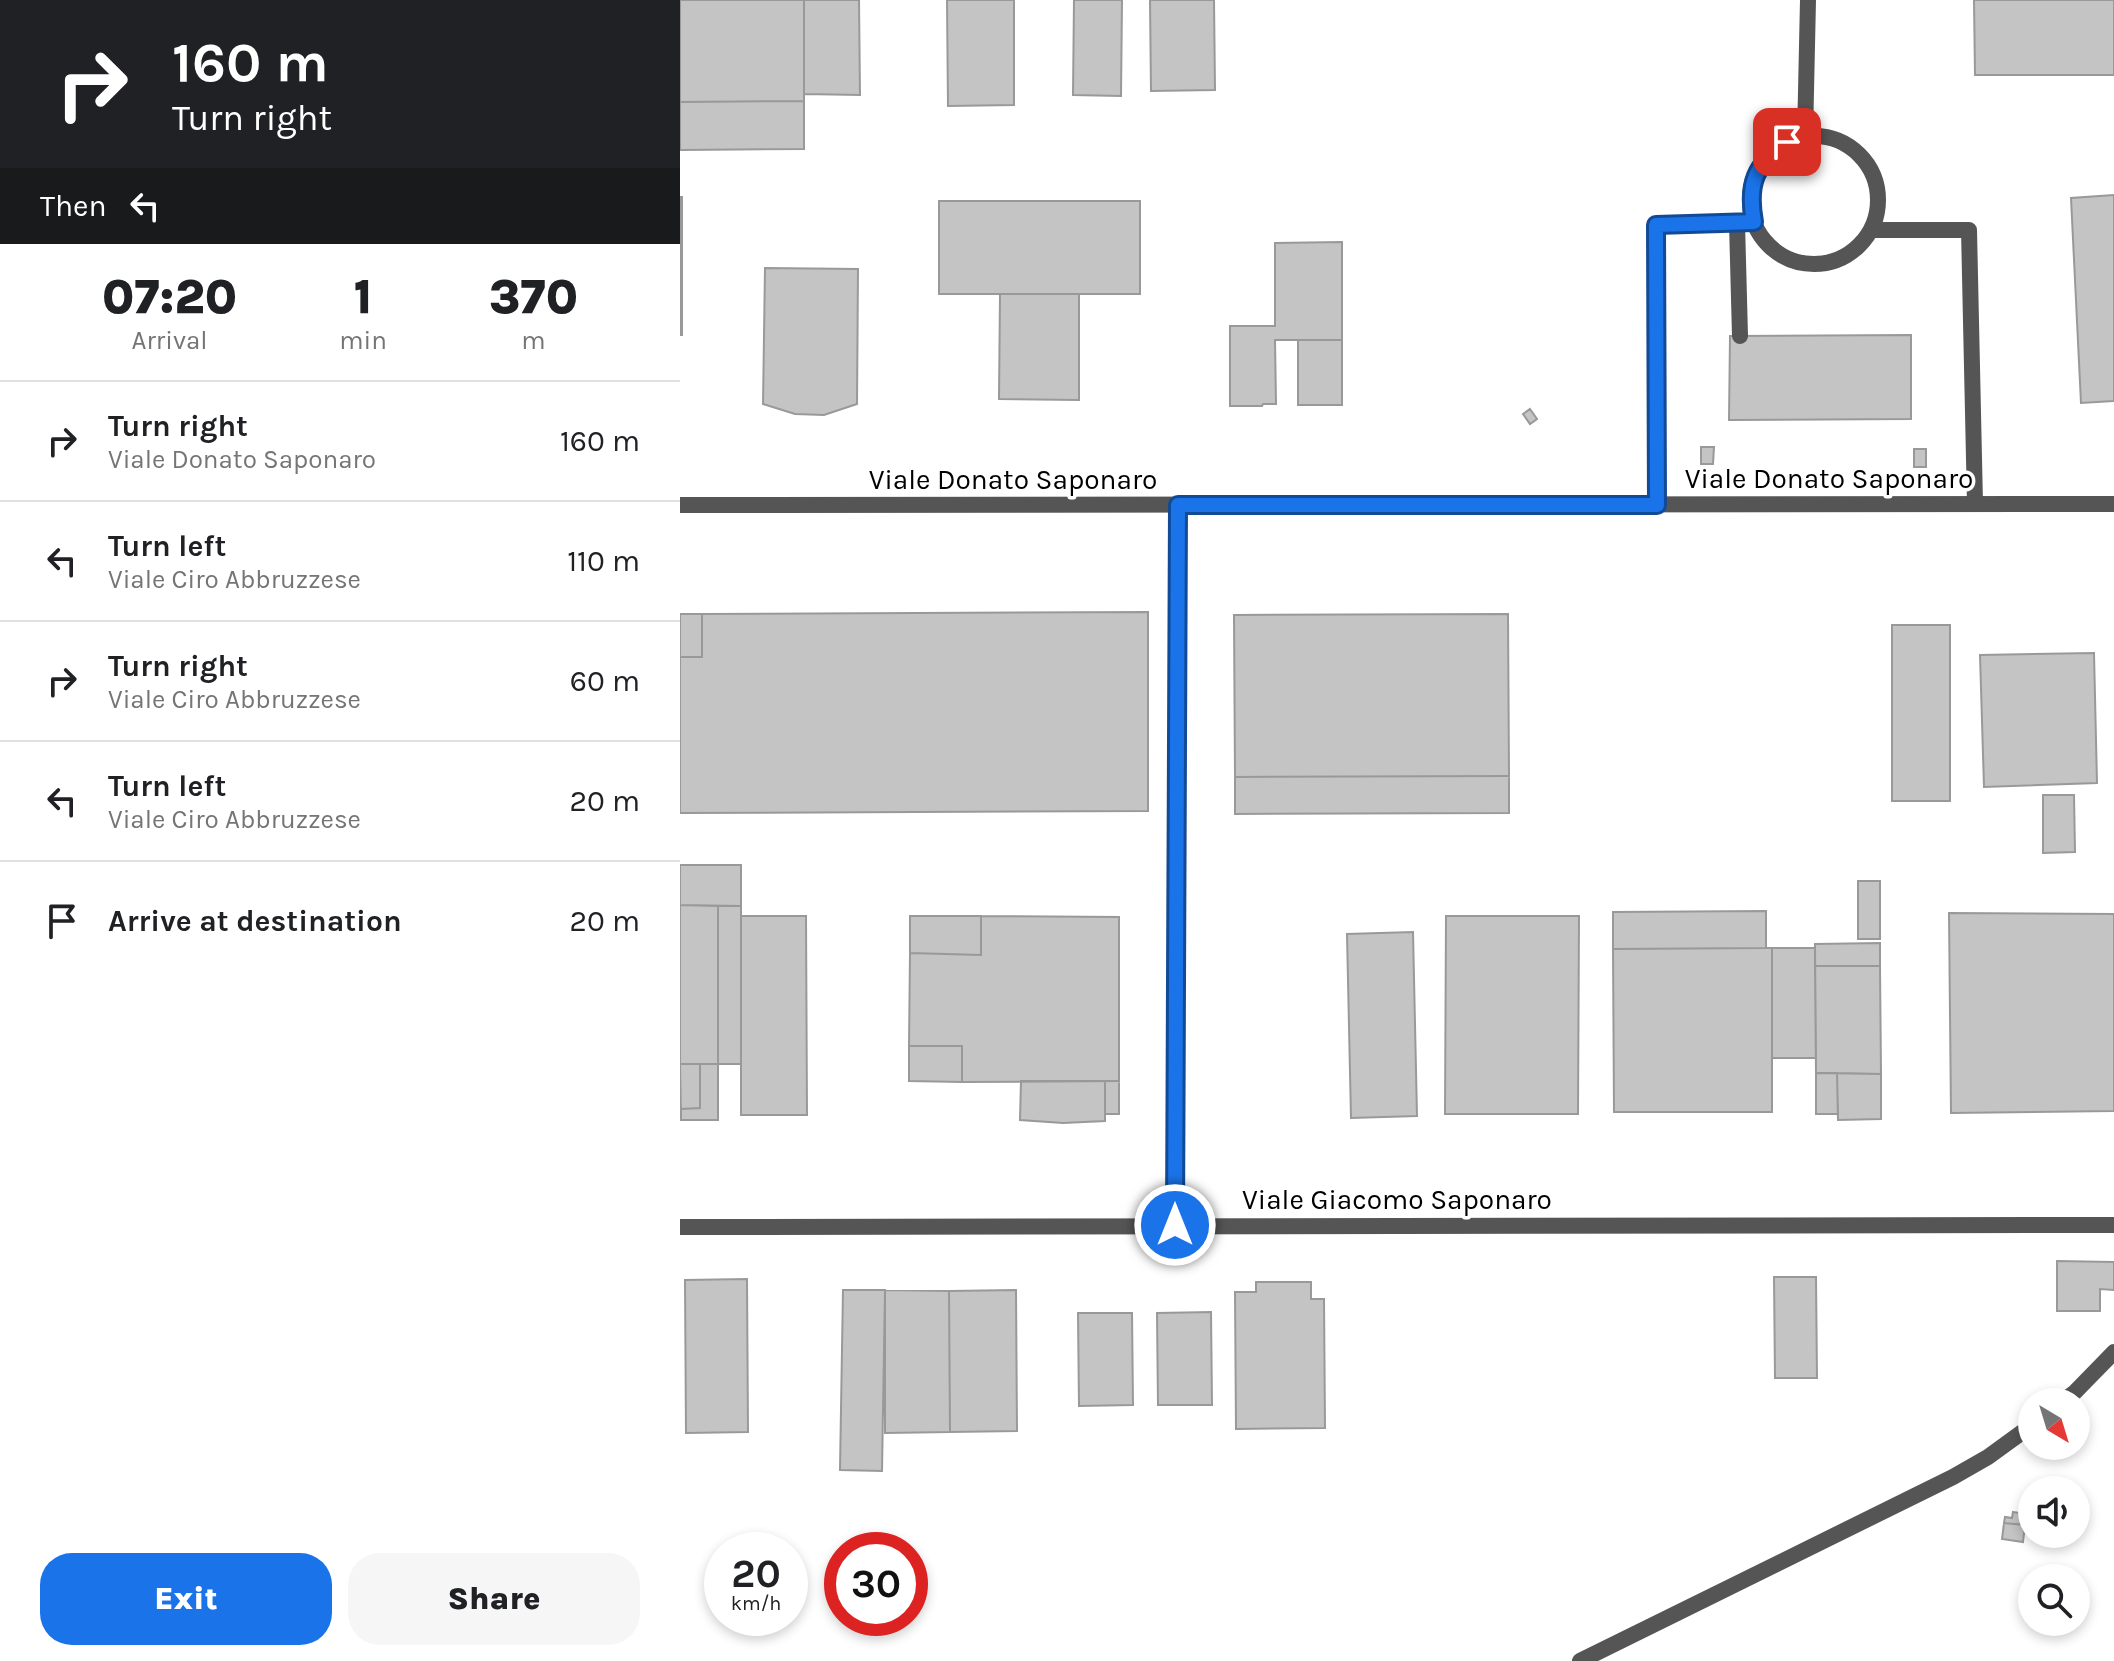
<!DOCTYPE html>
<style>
:root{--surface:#fff;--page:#f6f6f6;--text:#202124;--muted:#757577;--line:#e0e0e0;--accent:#1a73e8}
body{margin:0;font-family:Karla,sans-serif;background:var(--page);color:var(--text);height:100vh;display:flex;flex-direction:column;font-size:30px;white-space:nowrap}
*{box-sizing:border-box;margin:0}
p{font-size:26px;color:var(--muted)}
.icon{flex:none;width:44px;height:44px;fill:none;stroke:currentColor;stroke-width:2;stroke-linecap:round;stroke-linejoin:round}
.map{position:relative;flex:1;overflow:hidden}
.panel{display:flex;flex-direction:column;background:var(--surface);width:680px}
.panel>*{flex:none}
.banner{background:#202124;color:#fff;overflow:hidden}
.needle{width:52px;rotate:142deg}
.controls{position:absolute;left:1338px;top:1388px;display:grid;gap:16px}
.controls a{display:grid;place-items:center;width:72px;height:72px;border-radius:50%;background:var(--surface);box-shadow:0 4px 12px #0003;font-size:40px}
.speed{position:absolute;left:24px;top:1532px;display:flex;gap:16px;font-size:40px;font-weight:700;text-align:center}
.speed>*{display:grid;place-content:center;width:104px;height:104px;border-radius:50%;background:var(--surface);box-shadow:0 4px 12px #0003;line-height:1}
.speed small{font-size:20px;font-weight:400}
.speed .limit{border:12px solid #d22;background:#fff;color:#111}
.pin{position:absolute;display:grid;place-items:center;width:68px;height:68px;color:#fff;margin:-34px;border-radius:16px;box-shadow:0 4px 12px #0006}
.me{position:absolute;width:88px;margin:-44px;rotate:0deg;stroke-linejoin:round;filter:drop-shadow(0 0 6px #0008)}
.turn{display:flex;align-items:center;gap:28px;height:168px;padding:0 40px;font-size:36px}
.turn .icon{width:104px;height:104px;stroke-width:2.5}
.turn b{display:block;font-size:56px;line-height:68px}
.then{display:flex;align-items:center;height:76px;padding:0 40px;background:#0003;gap:16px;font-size:30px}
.eta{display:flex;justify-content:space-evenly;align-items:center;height:136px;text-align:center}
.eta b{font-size:48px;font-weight:800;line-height:56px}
.cta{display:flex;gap:16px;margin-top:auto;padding:16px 40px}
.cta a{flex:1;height:92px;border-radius:32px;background:var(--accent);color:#fff;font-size:32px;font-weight:800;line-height:92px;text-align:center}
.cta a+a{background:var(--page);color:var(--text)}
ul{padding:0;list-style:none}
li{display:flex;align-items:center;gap:24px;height:120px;padding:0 40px;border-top:2px solid var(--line)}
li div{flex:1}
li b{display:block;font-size:30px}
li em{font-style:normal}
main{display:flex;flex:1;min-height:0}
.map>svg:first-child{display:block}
</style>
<main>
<section class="panel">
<div class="banner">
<div class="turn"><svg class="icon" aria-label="right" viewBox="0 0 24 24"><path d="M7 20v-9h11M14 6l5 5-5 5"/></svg><div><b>160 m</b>Turn right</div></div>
<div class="then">Then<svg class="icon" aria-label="left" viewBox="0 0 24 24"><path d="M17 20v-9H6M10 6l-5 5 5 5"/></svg></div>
</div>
<div class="eta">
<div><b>07:20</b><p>Arrival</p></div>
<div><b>1</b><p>min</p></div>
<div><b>370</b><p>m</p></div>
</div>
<ul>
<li><svg class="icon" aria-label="right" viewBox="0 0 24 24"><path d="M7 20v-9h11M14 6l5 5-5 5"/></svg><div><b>Turn right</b><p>Viale Donato Saponaro</p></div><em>160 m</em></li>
<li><svg class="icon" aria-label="left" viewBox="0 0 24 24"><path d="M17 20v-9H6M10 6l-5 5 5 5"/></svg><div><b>Turn left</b><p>Viale Ciro Abbruzzese</p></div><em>110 m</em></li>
<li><svg class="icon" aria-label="right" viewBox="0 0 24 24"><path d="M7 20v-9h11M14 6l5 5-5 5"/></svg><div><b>Turn right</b><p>Viale Ciro Abbruzzese</p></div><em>60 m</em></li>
<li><svg class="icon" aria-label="left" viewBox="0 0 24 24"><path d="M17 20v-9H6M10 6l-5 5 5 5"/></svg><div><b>Turn left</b><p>Viale Ciro Abbruzzese</p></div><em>20 m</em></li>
<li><svg class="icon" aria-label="arrive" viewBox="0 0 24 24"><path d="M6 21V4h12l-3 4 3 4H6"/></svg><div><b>Arrive at destination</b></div><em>20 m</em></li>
</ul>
<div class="cta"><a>Exit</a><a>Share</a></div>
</section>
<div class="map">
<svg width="1434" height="1661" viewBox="0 0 1434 1661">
<rect width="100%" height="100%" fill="#fff"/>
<path fill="#c4c4c4" stroke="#999" stroke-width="2" d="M0,0h124v101l-124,1z
M124,0h55l1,95 -56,-1z
M267,0h67v105l-66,1z
M394,0h48l-1,96 -48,-1z
M470,0h64l1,90 -64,1z
M1294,0h140v75h-139z
M124,101v48l-124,1v-48z
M1434,195v206l-33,2 -10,-205z
M0,197h2v138h-2z
M259,201h201v93h-201z
M662,242v98h-67l1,64h-13l-1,2h-32v-80h45v-83z
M85,268l93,1 -1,135 -33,11 -29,-1 -32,-10z
M320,294h79v106l-80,-1z
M1231,335v84l-182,1 1,-84z
M618,340h44v65h-44z
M850,409l7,10 -7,5 -7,-10z
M1021,447h13l-1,17h-12z
M1234,449h12v18h-12z
M468,612v199l-468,2v-156h22v-43z
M0,614h22v43h-22z
M828,614l1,162 -274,1 -1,-162z
M1212,625h58v176h-58z
M1414,653l3,130 -113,4 -4,-132z
M829,776v37l-274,1v-37z
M1363,795h31l1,57 -32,1z
M0,865h61v41l-61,-1z
M1178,881h22v58h-22z
M0,905l38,1v158h-38z
M38,906h23v158h-23z
M1086,911v37l-153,1v-37z
M1269,913l165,1v197l-163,2z
M61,916h65l1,199h-66z
M230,916h71v39l-71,-2z
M301,916l138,1v164l-157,1v-36h-53l1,-93 71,2z
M766,916h133l-1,198h-133z
M733,932l4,184 -66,2 -4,-184z
M1200,943v23h-65v-22z
M1086,948h6v164h-158l-1,-163z
M1092,948h43l1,110h-44z
M1135,966h65l1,108 -65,-1z
M229,1046h53v36l-53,-1z
M0,1064h20v44l-19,1v8z
M20,1064h18v56h-37v-11l19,-1z
M1136,1073h21l1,41h-22z
M1157,1073l44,1v45l-43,1z
M341,1081h84v40l-42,2 -43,-3z
M425,1081h14v33h-14z
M1377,1261l57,1v28l-14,-1v22h-43z
M1094,1277h42l1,101h-42z
M67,1279l1,153 -62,1 -1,-153z
M576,1282h55v17h13l1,129 -89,1 -1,-137h21z
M163,1290h42l-3,181 -42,-1z
M205,1290l64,1 1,141 -65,1z
M336,1290l1,141 -67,1 -1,-141z
M531,1312l1,93h-54l-1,-92z
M398,1313h54l1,92 -54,1z
M1333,1512l14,2 -2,11 -21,-2 1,-6 7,1z
M1324,1523l21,2 -2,17 -21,-3z"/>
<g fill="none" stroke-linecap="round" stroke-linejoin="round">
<path stroke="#555" stroke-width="16" d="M1070 200a64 64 0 1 1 128 0a64 64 0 1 1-128 0Z
M1125,137l3,-137
M1057,223l3,113
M1191,230h98l6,274
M0,505l1434,-1
M977,505l-1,-280 98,-3
M495,1225l3,-720
M0,1227l1434,-2
M1382,1402l13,-10 39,-40
M900,1661l373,-184 35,-20 44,-32"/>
</g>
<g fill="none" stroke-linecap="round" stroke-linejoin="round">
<g stroke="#114b97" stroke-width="20">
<path id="route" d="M495,1225l3,-720h479l-1,-280 98,-3c-7,-38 1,-58 33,-80"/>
</g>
<use href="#route" stroke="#1a73e8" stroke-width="14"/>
</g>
<g text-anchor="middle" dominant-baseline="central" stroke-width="7" stroke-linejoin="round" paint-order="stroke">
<g font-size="28" fill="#000" stroke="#fff">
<text x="1149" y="478">Viale Donato Saponaro</text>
<text x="333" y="479">Viale Donato Saponaro</text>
<text x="717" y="1199">Viale Giacomo Saponaro</text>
</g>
</g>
</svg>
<div class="controls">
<a><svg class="needle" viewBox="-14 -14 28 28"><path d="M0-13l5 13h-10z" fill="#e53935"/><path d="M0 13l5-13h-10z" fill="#757577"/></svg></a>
<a><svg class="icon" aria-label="sound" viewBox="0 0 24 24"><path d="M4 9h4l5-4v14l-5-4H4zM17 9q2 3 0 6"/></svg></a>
<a><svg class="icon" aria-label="search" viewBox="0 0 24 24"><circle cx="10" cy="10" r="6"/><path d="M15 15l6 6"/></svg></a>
</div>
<div class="speed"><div>20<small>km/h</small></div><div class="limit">30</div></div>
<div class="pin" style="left:1107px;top:142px;background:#d93025"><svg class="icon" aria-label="arrive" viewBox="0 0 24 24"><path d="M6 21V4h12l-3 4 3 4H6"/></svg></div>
<svg class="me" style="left:495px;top:1225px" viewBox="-20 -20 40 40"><circle r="17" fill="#1a73e8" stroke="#fff" stroke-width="3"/><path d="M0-11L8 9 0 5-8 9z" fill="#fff"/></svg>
</div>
</main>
